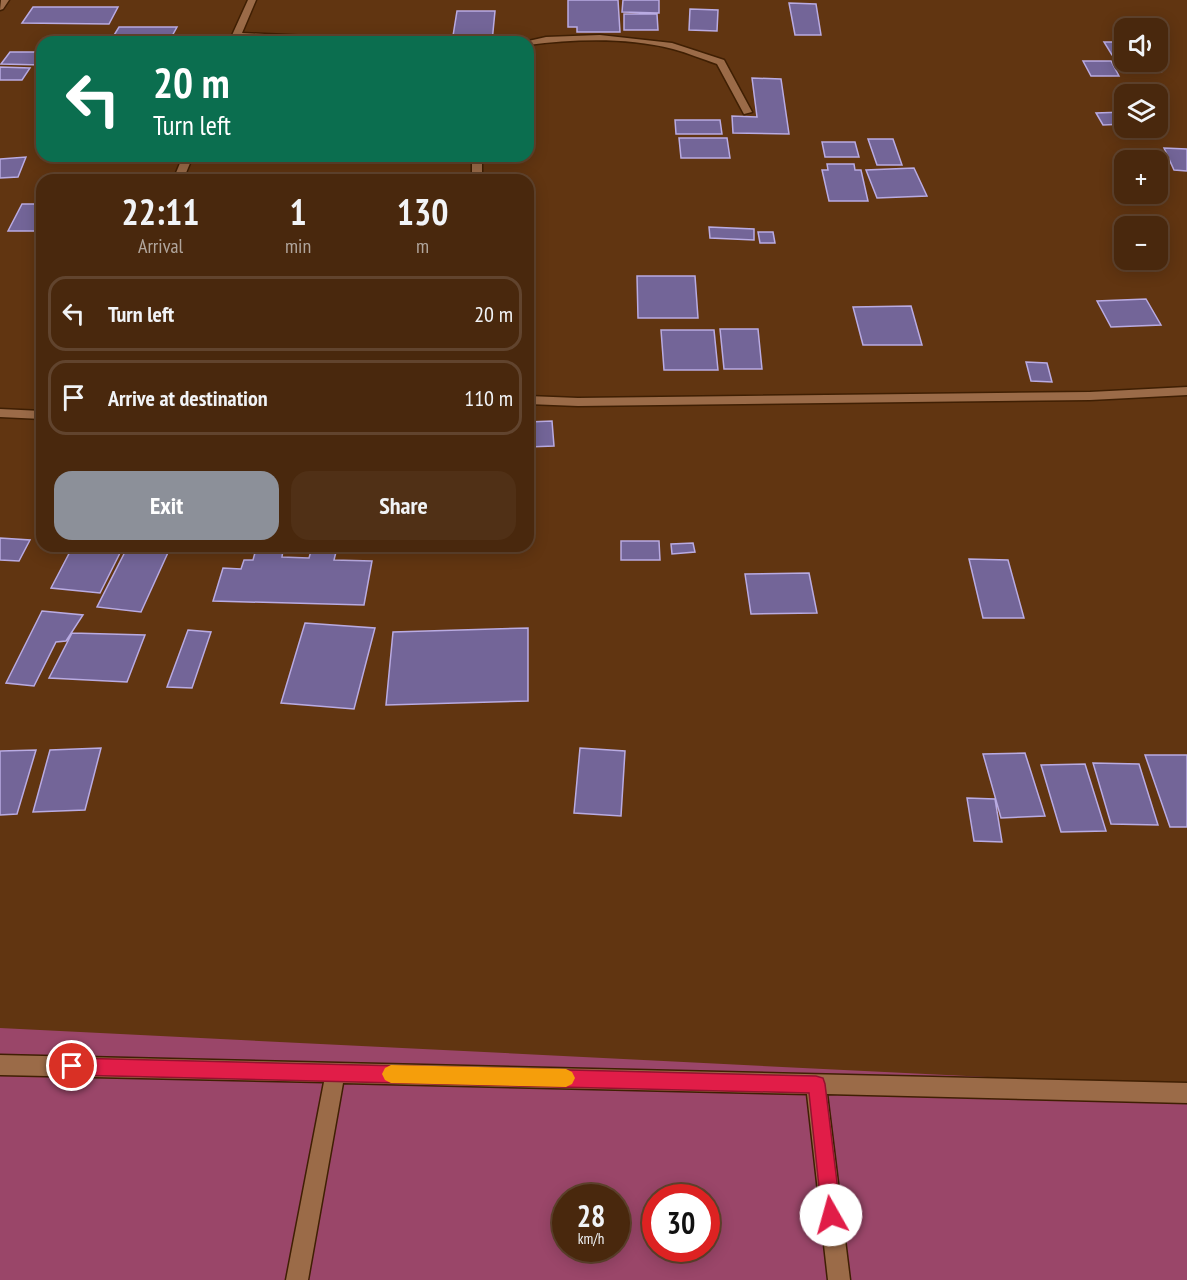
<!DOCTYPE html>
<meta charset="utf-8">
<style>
:root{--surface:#49280d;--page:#503016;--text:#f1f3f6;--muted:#b1a69d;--line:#61442e;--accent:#8c9099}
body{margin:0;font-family:"PT Sans Narrow",sans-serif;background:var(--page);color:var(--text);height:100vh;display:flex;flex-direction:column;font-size:22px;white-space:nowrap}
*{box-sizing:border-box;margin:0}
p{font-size:20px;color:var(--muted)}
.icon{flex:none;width:33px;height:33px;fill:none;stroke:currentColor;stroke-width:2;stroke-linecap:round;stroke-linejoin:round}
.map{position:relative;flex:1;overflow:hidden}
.details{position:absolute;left:36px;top:174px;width:498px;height:378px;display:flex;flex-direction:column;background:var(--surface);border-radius:18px;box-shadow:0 3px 15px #0003,0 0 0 2px var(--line)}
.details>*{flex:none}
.banner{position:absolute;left:36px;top:36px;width:498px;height:126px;border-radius:18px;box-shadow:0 3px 15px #0003,0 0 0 2px var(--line);background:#0b6e4f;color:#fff;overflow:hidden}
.buttons{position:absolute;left:1114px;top:18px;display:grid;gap:12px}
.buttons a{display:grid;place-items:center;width:54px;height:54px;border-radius:12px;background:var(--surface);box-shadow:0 3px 15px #0003,0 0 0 2px var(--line);font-size:30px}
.speed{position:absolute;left:552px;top:1184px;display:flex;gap:12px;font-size:30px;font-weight:700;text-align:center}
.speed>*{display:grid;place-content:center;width:78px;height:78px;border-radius:50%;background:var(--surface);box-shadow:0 3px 15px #0003,0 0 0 2px var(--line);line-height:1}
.speed small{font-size:15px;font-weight:400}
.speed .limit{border:9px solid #d22;background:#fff;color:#111}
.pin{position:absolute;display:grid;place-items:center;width:51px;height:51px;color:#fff;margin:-26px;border:3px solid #fff;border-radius:50%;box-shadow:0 2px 6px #0007}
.me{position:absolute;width:66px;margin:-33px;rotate:353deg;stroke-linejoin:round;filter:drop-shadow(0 0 4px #0008)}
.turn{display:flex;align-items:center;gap:21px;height:126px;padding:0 18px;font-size:27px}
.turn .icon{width:78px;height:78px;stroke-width:2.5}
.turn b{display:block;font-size:42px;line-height:51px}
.eta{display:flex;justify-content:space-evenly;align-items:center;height:102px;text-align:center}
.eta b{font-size:36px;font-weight:600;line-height:42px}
.button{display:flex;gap:12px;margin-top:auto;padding:12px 18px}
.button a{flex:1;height:69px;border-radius:18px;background:var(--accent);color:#fff;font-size:24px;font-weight:600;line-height:69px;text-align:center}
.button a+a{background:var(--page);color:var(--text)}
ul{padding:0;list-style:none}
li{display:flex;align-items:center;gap:18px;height:75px;margin:0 12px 9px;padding:0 6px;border:3px solid var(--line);border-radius:18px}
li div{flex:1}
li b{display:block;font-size:22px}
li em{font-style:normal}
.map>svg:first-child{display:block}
</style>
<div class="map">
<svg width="1187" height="1280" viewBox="0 0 1187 1280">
<rect width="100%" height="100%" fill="#613511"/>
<path fill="#9a4669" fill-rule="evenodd" d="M0,1028l1187,59v193h-1187zM566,1197h50v51h-50zM656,1197h50v51h-50z"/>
<path fill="#736598" stroke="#b9abe2" stroke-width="1.5" d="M568,0h50l2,32h-43v-5h-9z
M623,0h36v13l-37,-1z
M789,3l27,1 5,31h-26z
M33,7h85l-9,17 -87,-1z
M690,9l28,1 -1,21 -28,-1z
M457,11h38l-3,31h-40z
M624,14h33l1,16h-34z
M119,27h58l-5,9h-6l-2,4h-53z
M1104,42h21v13h-13z
M10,52h32v13l-41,-1z
M1114,58h11v4h30l6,10 -40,-1z
M1083,61h28l8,15h-28z
M0,67l30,1 -8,12h-22z
M752,78l29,1 8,55 -56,-1 -1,-17 25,1z
M1125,112v12l-22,1 -7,-12z
M675,120h45l2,14h-46z
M679,138h48l3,20h-49z
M868,139h25l9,26h-25z
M822,142h33l4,15h-34z
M1164,148l23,1v22l-13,-1z
M1120,153h40l7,14 -9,-1v-6h-33v4z
M107,156h29l-1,4h-30z
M26,157l-8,20 -18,1v-19z
M827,164h27l1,6h6l7,31h-39l-7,-31h6z
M914,168l13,28 -50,2 -11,-28z
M22,204h20v27h-34z
M709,227l45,2v11l-44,-2z
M758,232h15l2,11h-15z
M637,276h58l3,42h-60z
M1146,299l15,26 -50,2 -14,-26z
M911,306l11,39h-59l-10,-38z
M720,329h38l4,40h-38z
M661,330h53l4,40h-54z
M1026,362l21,1 5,19 -21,-1z
M552,421l2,25 -26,1v-25z
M0,538l30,2 -11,21 -19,-1z
M621,541h38l1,19h-39z
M693,543l2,9 -23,2 -1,-10z
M73,546l50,1 -23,46 -49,-5z
M128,546h43l-30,66 -44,-5z
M256,549l27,1 -1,7 27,1 2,-7 25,1 -2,8 38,1 -8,44 -151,-4 10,-33 18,1 3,-9h9z
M969,559l39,1 16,58h-41z
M809,573l8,40 -66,1 -6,-40z
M42,611l41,4 -17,26 -10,1 -22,44 -28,-3z
M305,623l70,5 -21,81 -73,-6z
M528,628v73l-142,4 7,-73z
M188,630l23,2 -19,56 -25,-1z
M72,633l73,2 -18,47 -78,-4z
M101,748l-16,62 -52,2 17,-62z
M580,748l45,3 -4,65 -47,-3z
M36,750l-19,64 -17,1v-64z
M1025,753l20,63 -44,2 -18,-64z
M1145,755h42v72h-17z
M1093,763l46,1 19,61 -47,-1z
M1085,764l21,67 -45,1 -20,-67z
M967,798l28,1 7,43 -28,-1z"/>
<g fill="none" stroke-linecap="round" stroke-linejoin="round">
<g stroke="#3f1f03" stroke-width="3">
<path id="minor" d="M9,0l-6,9 -3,1 1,-10z
M248,0h8l-14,33 132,6 4,3 -139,-4 -2,4h-8z
M600,35l72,8 52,17 28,52 -8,2 -27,-50c-15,-5 -29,-11 -44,-15 -47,-12 -98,-10 -145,-4v-3h-4l22,-5z
M183,156h10l-10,24h-10z
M472,156h10v24h-10z
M1187,387v8l-97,5 -512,6 -50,-2v-8l50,2 512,-6z
M0,409l42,2v8l-42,-2z
M0,1055l1187,28v20l-360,-9 23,186h-22l-21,-186 -464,-11 -35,197h-22l38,-198 -324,-7z"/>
</g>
<use href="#minor" fill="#9b6b48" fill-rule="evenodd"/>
</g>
<path fill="#e11d48" stroke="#92132f" stroke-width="1.5" d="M72,1058l744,18 7,2 2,6 16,131 -3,7 -7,2 -6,-2 -3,-7 -13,-122 -737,-18 -6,-2 -3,-7 3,-6z"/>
<path fill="#f59e0b" d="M391,1065l175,4 6,3 3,6 -3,6 -6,3 -175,-4 -6,-3 -3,-6 3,-6z"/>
</svg>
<div class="buttons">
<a><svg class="icon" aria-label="sound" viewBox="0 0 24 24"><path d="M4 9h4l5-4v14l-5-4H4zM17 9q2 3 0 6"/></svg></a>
<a><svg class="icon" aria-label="layers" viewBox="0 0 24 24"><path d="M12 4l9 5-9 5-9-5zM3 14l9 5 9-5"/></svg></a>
<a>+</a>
<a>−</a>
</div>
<div class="speed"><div>28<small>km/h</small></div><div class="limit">30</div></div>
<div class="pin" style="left:72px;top:1066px;background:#d93025"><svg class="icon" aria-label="arrive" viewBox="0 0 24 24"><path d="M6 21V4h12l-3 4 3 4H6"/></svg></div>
<svg class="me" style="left:831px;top:1215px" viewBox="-20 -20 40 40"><circle r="19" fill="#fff"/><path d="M0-13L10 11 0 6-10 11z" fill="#e11d48"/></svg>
<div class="banner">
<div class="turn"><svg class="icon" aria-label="left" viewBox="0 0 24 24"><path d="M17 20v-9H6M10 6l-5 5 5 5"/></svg><div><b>20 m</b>Turn left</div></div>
</div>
<section class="details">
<div class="eta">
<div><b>22:11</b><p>Arrival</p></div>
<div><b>1</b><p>min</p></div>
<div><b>130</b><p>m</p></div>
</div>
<ul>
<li><svg class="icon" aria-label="left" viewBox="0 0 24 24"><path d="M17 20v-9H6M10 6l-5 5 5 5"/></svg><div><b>Turn left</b></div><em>20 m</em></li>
<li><svg class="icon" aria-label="arrive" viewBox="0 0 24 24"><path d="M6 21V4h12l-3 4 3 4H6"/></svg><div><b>Arrive at destination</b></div><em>110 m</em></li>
</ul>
<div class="button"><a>Exit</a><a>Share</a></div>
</section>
</div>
